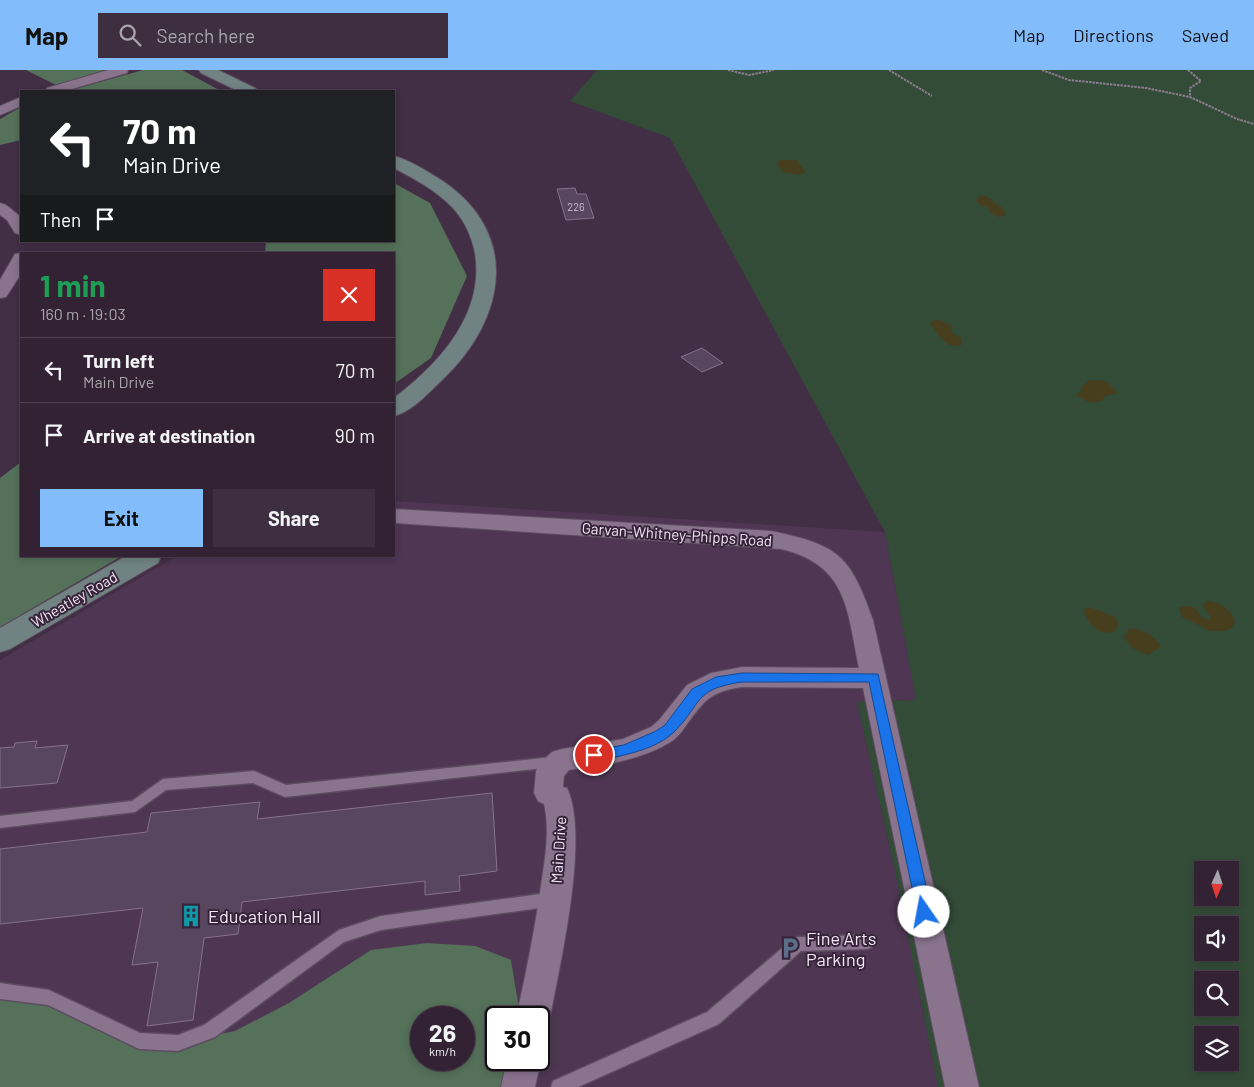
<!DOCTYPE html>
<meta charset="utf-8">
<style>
:root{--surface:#322234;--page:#3d2f40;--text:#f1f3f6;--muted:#a8a4ac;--line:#4d3f4f;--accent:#83bcfb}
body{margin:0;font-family:Barlow,sans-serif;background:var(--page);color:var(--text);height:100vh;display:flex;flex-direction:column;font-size:19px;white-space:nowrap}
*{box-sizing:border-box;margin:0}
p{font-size:16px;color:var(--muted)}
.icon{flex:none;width:28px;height:28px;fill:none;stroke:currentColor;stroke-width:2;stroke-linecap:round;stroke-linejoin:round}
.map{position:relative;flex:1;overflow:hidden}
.drawer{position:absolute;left:20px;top:182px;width:375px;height:305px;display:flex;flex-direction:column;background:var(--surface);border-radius:0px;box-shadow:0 2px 8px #0003,0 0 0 1px var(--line)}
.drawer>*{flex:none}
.hud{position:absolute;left:20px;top:20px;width:375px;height:152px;border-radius:0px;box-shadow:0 2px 8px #0003,0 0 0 1px var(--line);background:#202124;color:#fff;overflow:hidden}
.needle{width:32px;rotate:183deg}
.controls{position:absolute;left:1194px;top:791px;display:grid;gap:10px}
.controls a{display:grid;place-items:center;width:45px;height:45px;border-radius:0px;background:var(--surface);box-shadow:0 2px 8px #0003,0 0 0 1px var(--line);font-size:25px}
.speed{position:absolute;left:410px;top:936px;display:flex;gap:10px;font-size:25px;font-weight:700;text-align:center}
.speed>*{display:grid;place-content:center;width:65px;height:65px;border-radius:50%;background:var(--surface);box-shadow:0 2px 8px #0003,0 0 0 1px var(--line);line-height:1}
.speed small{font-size:12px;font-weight:400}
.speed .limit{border:2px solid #111;border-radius:8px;background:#fff;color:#111}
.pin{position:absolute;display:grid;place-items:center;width:42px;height:42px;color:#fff;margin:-21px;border:2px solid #fff;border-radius:50%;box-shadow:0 1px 5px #0007}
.me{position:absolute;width:55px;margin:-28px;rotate:348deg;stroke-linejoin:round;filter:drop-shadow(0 0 4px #0008)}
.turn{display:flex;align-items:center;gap:18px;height:105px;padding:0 20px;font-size:22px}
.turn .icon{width:65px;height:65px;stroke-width:2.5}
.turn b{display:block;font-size:35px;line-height:42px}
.then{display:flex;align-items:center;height:48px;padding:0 20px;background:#0003;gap:10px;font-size:19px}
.round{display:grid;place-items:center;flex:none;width:52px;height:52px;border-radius:0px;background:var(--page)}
.overview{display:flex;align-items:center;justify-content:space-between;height:85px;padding:0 20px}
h1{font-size:30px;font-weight:700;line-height:38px;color:#1e9e55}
.cta{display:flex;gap:10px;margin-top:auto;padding:10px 20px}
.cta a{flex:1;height:58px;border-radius:0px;background:var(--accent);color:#111;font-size:20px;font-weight:700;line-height:58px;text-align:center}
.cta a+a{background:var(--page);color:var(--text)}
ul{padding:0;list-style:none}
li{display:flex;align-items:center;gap:15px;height:65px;padding:0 20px;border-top:1px solid var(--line)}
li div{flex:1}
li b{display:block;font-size:19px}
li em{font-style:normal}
header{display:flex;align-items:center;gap:30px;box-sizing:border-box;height:70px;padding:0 25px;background:var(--accent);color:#111}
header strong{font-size:24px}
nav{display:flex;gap:28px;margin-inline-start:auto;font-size:18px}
.search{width:350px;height:45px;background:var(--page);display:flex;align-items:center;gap:12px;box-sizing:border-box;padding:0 18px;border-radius:0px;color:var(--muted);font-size:19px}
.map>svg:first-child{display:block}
</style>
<header>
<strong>Map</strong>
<div class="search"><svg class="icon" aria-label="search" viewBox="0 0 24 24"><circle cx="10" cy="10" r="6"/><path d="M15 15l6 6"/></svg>Search here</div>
<nav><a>Map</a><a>Directions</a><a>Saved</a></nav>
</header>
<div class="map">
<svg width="1254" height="1017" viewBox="0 0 1254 1017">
<rect width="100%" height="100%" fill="#422e45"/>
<path fill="#4f3653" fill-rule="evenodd" d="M394,431l491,31 31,168 -59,2 38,169 43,216h-938v-427l177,-104h217zM421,948h43v42h-43zM496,948h43v42h-43z"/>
<path fill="#334c38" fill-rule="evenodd" d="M597,0h657v1017h-316l-43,-216 -38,-169 59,-2 -31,-168 -215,-394 -100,-37zM1202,800h28v28h-28zM1202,855h28v27h-28zM1202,910h28v28h-28zM1202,965h28v27h-28z"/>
<path fill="#55715a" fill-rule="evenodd" d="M26,0h79l-49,15z
M143,0h39l39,21h-153z
M21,37v33l-21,5v-26z
M394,113l36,20 37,73 -36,82 -37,26v-130h-129l1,-13h128z
M21,392v94h101l-122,71v-149z
M427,873l48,3 36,14 8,49 -2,8 -21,1v42h13l-5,27h-504v-96l49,7 90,43 39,2 57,-12 54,-28 82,-53zM421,948h43v42h-43z"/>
<path fill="#473e1e" d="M780,90h17l9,12 -6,3 -17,-3 -6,-8z
M980,125c11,0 14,10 23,13l3,7 -8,2 -9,-5 -1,-5 -7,-1 -5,-6z
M939,250l12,5 1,8 10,5v7c-15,6 -25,-12 -32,-22l2,-2z
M1094,310l12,1 12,12 -13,3 -3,5 -11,2 -13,-6 -1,-3 4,-2v-4l7,-7z
M1209,531c13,2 20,8 26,20l-3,7 -8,3h-14l-28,-14 -3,-9c10,-5 18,0 23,10l8,2 1,-3 -8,-10 2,-5z
M1089,537l26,10 4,7 -5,8c-14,4 -26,-8 -30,-20l1,-3z
M1133,558c11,3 19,7 27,16l-1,4 -11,7 -16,-7 -8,-11 5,-8z"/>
<path fill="#58455e" stroke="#86718d" d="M575,118l2,6h9l8,24 -28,2 -9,-31z
M702,278l21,15 -21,9 -21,-15z
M37,671l-2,7 33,-3 -11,38 -57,5v-40l14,-1 1,-4z
M492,723l5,78 -38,5 1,15 -35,4v-14l-183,21 -4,32 -34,4 -11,82 -46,6 11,-64 -26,3 11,-57 -143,16v-75l147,-17 4,-19 109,-11 -3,17z"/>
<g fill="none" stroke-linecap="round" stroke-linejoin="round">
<g stroke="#5d4c60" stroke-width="3">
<path id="lane" d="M553,687l5,1 2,4 -2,4 -5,1 -268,30 -32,-14 -87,7 -31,22 -135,16v-12l132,-15 31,-22 91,-8 32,14z
M554,822l5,2 2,5 -2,5 -5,2 -173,24 -37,12 -129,95 -37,14 -39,-2 -91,-44 -48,-6v-16l49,7 91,43 38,2 26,-10 135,-95 42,-14z
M867,865l5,2 2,5 -2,5 -5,2 -66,2 -82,73 -141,63h-27l2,-6 154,-69 86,-73 5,-2z"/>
</g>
<g stroke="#5d4c60" stroke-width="2">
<path id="street" d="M108,0h20l-1,3 -62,18h-20l2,-3z
M21,27v9l-21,9v-9z
M0,133l6,2 15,12v18l-6,-2 -8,-13 -7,-5z
M21,183l3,1h-3v20l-15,23 -6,1v-18l15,-26z
M394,439l377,22c68,14 79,24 102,89l106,467h-34l-82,-399 -121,-1c-33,5 -38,14 -57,40 -4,6 -9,12 -16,16 -31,18 -65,22 -100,27l-5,6 -1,11 4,1c23,48 -7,176 -17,230l-5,12 -6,2v-14h-23c10,-45 19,-89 25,-133 4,-26 9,-55 3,-81l-6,-3 -4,-8 2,-22 4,-8 12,-11 10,-3 61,-10 28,-12 8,-7 28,-35 24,-12 31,-6 117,1c-12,-58 -11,-103 -78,-119l-387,-26z
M539,984l2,6 -6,27h-34l6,-27h32z"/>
</g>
<g stroke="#5d4c60" stroke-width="2">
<path id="secondary" d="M199,0h19l37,18 3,3h-20l-37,-18z
M394,86c15,4 31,14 44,22 84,53 69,141 4,202 -14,13 -29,31 -48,36v-18c45,-34 91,-84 81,-145 -3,-16 -11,-33 -22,-45 -16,-17 -38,-29 -59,-40z
M126,486h35l-3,7 -148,86 -10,3v-24z"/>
</g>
<path stroke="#8d7c90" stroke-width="2" stroke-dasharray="2.5 1" stroke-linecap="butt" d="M728,0l21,5 25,-5
M889,0l43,26
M1042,0l27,10 77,8 44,9
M1188,0l13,11 -11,7v9l47,22 17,5"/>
<use href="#lane" fill="#89738d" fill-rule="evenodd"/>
<use href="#street" fill="#89738d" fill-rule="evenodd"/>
<use href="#secondary" fill="#708382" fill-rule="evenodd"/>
</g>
<path fill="#1a73e8" stroke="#114b97" d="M742,603l136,1 54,238 -3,5 -5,2 -5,-2 -2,-5 -48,-230h-127c-49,7 -39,21 -68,50 -18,18 -56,25 -80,29l-5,-2 -1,-4 1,-4 35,-6 32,-14 9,-6 27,-36 24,-12z"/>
<defs>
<g id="building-bare" transform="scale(1.725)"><path d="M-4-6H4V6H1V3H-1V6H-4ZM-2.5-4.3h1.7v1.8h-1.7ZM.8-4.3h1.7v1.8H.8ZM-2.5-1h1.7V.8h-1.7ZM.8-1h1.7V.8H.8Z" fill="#0f9aa8" stroke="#37243b" stroke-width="2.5" paint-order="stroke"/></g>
<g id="parking-bare" transform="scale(1.725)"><path d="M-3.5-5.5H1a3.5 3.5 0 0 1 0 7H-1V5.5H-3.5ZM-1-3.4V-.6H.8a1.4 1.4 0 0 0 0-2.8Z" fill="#5c6f8a" stroke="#37243b" stroke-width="2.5" paint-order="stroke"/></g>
</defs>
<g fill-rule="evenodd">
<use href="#building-bare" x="191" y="846"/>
<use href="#parking-bare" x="790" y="878"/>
</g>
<g text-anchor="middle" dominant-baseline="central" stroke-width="4" stroke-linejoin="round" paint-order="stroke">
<g font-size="11" fill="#ccbecf">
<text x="576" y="136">226</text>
</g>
<g font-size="15" fill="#f2e6f5" stroke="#37243b">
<text transform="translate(677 464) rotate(4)">Garvan-Whitney-Phipps Road</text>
<text transform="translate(74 529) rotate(-30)">Wheatley Road</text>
<text transform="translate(558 780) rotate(-86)">Main Drive</text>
</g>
<g font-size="18" fill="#f2e6f5" stroke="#37243b" text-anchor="start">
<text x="208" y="846">Education Hall</text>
<text x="806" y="868">Fine Arts<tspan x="806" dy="21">Parking</tspan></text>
</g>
</g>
</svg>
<div class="controls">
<a><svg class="needle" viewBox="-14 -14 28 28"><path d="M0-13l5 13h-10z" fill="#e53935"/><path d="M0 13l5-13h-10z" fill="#a8a4ac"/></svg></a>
<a><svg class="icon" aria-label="sound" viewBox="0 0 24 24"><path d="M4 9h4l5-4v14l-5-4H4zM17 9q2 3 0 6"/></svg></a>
<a><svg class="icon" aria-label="search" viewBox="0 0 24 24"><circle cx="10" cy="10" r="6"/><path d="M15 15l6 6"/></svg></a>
<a><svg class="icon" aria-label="layers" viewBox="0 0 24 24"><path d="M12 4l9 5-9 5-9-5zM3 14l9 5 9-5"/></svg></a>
</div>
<div class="speed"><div>26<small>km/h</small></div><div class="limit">30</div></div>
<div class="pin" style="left:594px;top:685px;background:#d93025"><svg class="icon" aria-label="arrive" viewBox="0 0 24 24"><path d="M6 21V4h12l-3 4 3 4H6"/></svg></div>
<svg class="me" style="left:924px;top:842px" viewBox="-20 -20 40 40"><circle r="19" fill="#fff"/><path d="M0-13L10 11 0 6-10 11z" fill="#1a73e8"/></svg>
<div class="hud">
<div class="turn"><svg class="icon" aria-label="left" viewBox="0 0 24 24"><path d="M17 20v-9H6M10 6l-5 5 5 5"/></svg><div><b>70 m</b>Main Drive</div></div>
<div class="then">Then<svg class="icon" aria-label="arrive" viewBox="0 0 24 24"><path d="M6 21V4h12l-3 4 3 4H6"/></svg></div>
</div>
<section class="drawer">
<div class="overview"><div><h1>1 min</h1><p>160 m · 19:03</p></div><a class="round" style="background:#d93025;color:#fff"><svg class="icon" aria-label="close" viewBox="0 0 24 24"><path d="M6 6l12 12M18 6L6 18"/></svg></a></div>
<ul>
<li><svg class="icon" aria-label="left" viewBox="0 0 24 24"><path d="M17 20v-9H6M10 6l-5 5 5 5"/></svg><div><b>Turn left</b><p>Main Drive</p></div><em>70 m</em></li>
<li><svg class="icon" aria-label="arrive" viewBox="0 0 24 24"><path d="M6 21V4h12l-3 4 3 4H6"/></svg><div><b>Arrive at destination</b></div><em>90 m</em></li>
</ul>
<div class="cta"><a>Exit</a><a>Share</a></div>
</section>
</div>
